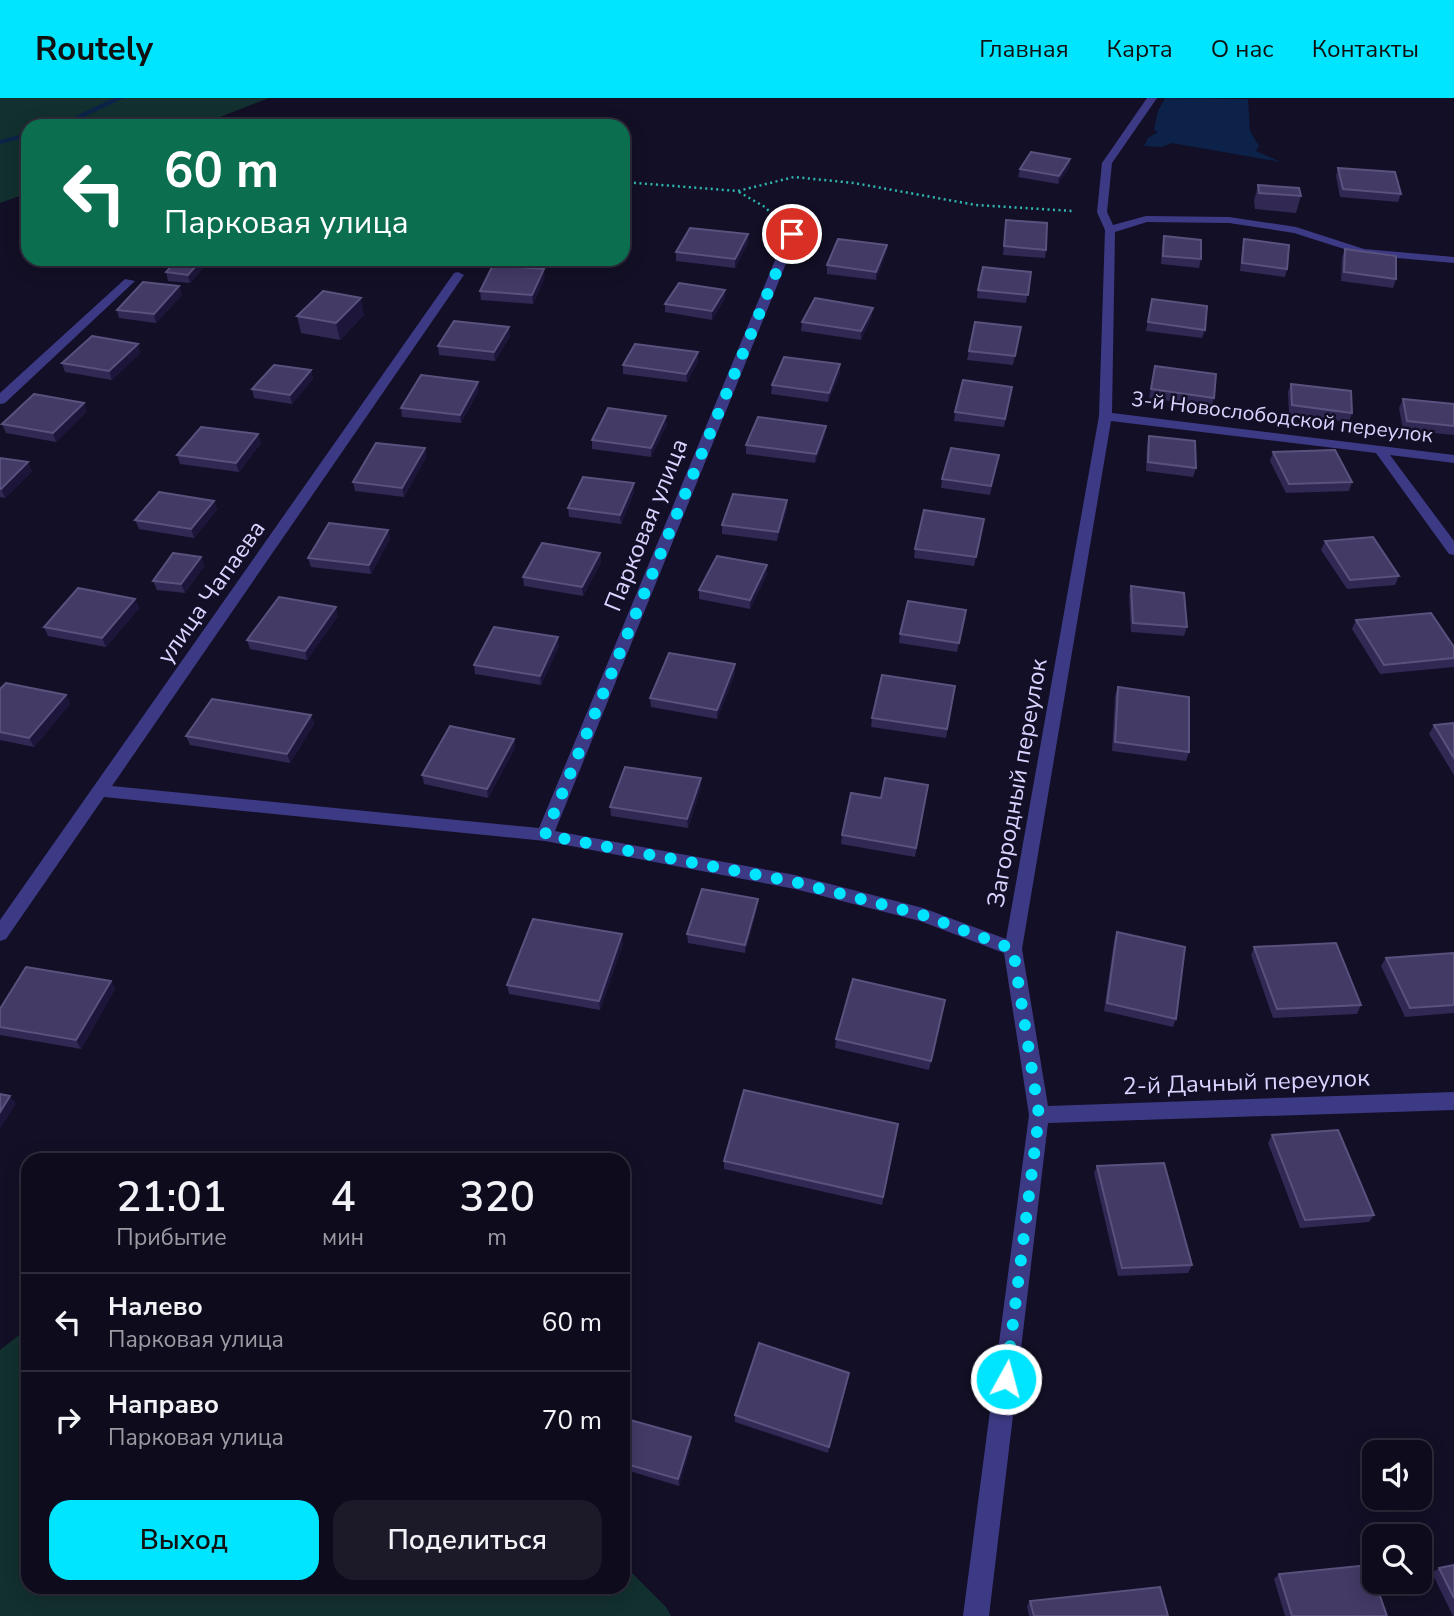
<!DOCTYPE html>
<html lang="ru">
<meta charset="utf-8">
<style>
:root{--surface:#0e0b1c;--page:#1c1929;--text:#f1f3f6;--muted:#9b9ba3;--line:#2e2b3b;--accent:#00e5ff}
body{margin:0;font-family:"Nunito Sans",sans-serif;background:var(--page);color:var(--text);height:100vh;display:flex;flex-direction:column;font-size:26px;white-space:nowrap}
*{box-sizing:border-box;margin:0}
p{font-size:23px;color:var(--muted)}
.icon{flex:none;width:38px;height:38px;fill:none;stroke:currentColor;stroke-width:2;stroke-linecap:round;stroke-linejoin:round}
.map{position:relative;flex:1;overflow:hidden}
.side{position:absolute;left:21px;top:1055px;width:609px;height:441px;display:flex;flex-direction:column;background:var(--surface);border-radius:21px;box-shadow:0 4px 18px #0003,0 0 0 2px var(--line)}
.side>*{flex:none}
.guide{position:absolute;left:21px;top:21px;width:609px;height:147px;border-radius:21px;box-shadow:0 4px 18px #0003,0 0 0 2px var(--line);background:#0b6e4f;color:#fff;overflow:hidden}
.tools{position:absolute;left:1362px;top:1342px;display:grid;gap:14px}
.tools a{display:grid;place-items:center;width:70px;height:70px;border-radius:14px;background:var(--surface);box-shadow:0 4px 18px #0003,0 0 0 2px var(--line);font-size:35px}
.pin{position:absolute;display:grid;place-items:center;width:60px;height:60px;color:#fff;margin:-30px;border:4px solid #fff;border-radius:50%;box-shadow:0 2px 7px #0007}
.me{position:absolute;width:77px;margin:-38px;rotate:7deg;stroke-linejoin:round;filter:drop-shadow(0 0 5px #0008)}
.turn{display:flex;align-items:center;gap:24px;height:147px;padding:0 28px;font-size:32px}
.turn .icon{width:91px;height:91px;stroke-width:2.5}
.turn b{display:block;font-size:49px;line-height:60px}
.eta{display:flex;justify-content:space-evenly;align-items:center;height:119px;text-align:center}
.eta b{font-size:42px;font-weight:600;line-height:49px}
.action{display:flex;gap:14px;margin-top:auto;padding:14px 28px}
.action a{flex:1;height:80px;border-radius:21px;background:var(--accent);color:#111;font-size:28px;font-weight:600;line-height:80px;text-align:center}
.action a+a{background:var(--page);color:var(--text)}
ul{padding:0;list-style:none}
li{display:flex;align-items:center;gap:21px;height:98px;padding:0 28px;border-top:2px solid var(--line)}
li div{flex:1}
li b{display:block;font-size:26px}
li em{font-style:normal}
header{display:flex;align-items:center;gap:42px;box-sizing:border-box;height:98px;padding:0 35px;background:var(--accent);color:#111}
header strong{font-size:33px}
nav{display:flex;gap:38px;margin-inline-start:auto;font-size:24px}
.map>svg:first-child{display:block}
</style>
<header>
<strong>Routely</strong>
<nav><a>Главная</a><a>Карта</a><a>О нас</a><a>Контакты</a></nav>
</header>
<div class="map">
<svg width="1454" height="1518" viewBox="0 0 1454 1518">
<rect width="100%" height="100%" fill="#130f26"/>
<path fill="#12302f" d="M0,0h269l-72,28h-169v67l-28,10z
M28,1230v259h595v-23l43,43 5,9h-671v-266z"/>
<path fill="#0c2248" d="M1165,0l83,1 2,32 9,15 -3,5 25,11 -109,-19 -11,4 -17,-1 4,-8 10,-6 -4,-2 4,-19z"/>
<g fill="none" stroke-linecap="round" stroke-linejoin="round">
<path fill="#0c2248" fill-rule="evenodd" d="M114,0h10l-59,28h-10z
M28,35v4l-28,7v-4z"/>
<path stroke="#2fb8b0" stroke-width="2.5" stroke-dasharray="2 3.5" stroke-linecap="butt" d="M623,84l115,9 56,-14 60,6 122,22 97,6
M739,94l26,15 9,9
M147,166l12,-5"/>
<path fill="#3d3a85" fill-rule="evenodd" d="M1147,0h10l-45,65 -5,49 6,13 33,-9 83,1 67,10 68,22 90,8v6l-91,-8 -69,-22 -65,-10 -82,-1 -32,10 -3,181 342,42v8l-64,-8 64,86v14l-5,-1 -73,-101 -265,-32 -89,528 26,157 406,-14v18l-406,13 -59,493h-26l66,-501 -25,-162 -84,-32 -125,-32 -250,-48 -441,-44 -98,142 -6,2v-21l454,-647 4,-1 6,3 -352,511 427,42 247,-594 6,-3 6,3 -243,597 240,44 128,33 83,31 93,-523 6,-186 -8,-18 5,-49z
M125,181l10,2 -130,122 -5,1v-11z"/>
</g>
<path fill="#312854" d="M1070,61l-1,8 -11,17 -40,-7 2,-8z
M1338,70l63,26 -3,8 -58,-5 -4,-21z
M1258,87l43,11 -5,17 -41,-4 -1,-8z
M1006,122l40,30 -1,8 -42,-3z
M1164,138l37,23 -2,9 -38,-4 1,-19z
M1244,141l43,30 -2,8 -45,-6 2,-23z
M748,145l-13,25 -59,-7v-9z
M887,147l-1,8 -10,27 -49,-6v-9z
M1345,151l51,30 -3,9 -52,-7 1,-23z
M178,161h25l2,7 -15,17 -22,-2 -2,-9z
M1031,174l-5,31 -49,-5 1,-8z
M545,179l-12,27 -52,-4 -1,-9z
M179,188l3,9 -26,28 -37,-5 -2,-8z
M725,192v9l-13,21 -47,-8v-8z
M1152,201l53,31 -3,8 -56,-7z
M364,217l-24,25 -39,-7 -4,-17z
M872,218l-11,24 -60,-9 1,-9z
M1021,229l-8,38 -46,-5 2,-9z
M510,238l-15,25 -56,-6 -1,-9z
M138,246l2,9 -28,27 -47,-8 -3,-9z
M698,263l-11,21 -64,-8v-9z
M840,266v9l-12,29 -57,-8 1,-9z
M1155,268l59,32 -3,9 -62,-9z
M311,272l2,9 -21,25 -38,-6 -2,-9z
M1291,286l61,29 -3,9 -60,-8 -1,-22z
M1012,289l-8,40 -50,-6 1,-9z
M479,292l-18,33 -59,-6 -1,-9z
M1403,301l51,5v31l-51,-5 -4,-22z
M87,313l-31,31 -50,-9 -4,-9z
M667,326l-16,33 -59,-8v-9z
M258,336l3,9 -22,29 -59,-8 -3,-9z
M825,337l-10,28 -69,-9v-9z
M1149,338l47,32 -3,9 -47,-6 1,-26z
M425,350l1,9 -22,40 -49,-6 -2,-9z
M1273,354l79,30 -3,9 -63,2 -16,-32z
M0,360l32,13 -27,27 -5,-1z
M997,366l-7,31 -49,-7 1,-9z
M634,385v9l-13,32 -52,-7 -1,-9z
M787,402v9l-10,32 -55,-7v-9z
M214,403l3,9 -23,28 -55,-9 -4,-9z
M984,421l-10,47 -60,-8 1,-9z
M388,432l2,9 -19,35 -60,-7 -3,-9z
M1325,443l74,35 -4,9 -48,4 -26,-39z
M600,455l1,9 -18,34 -59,-10 -1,-9z
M201,459l3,9 -19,27 -28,-3 -4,-9z
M767,467v9l-17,35 -51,-10v-9z
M1131,488l56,41 -3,9 -53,-4 -2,-36z
M135,501l4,9 -33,39 -58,-11 -4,-9z
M966,512l-9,42 -58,-9 1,-9z
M338,518l-31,44 -57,-11 -3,-9z
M1356,522l98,27v20l-74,7 -28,-45z
M559,548l-18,39 -66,-11 -1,-9z
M735,576l-18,45 -66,-12 -1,-9z
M955,588l-9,52 -75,-11 1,-9z
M1118,589l71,65 -3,9 -74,-10 3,-55z
M0,591l66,6 4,9 -36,43 -34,-7z
M311,617l3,9 -24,39 -100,-18 -4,-9z
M1454,625v52l-25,-41 5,-9z
M514,641l1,9 -27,50 -64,-14 -2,-9z
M928,687l-13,72 -74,-13 1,-9 39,-37z
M701,689l-13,41 -77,-12 -1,-9z
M757,810l-12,45 -57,-10 -1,-9z
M1117,834l59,87 -3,8 -69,-16 10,-70z
M623,845l-23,67 -91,-16 -2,-9z
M1254,849l107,58 -4,9 -84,4 -22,-63z
M1454,858v57l-49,4 -24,-51 5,-8z
M111,883l4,8 -34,60 -81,-14v-26z
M945,902l-16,70 -94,-22 1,-9z
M898,1026l-16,81 -158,-36v-8z
M1272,1037l102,80 -5,7 -69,6 -32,-85z
M1097,1068l95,99 -4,8 -70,3 -24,-103z
M848,1282l-20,73 -93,-31v-7z
M623,1320l68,26 -12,42 -56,-17z
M1454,1467v51h-1l-21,-43 7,-5z
M1279,1476l108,42h-102l-11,-37z
M1030,1503l138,15h-139l-2,-10z"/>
<path fill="#1d163a" d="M1070,61l-1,8 -11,17 1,-8z
M748,136v9l-13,25v-9z
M887,147l-1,8 -10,27v-8z
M202,161h1l2,7 -15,17 -2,-8z
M544,171l1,8 -12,27 -1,-9z
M179,188l3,9 -26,28 -2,-9z
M725,192v9l-13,21v-9z
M361,200l3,17 -24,25 -4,-17z
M873,210l-1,8 -11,24v-9z
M509,229l1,9 -15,25 -1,-9z
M138,246l2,9 -28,27 -3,-9z
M698,254v9l-11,21 -1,-8z
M840,266v9l-12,29 1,-9z
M311,272l2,9 -21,25 -2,-9z
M478,284l1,8 -18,33 -1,-8z
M84,305l3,8 -31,31 -3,-9z
M666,318l1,8 -16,33v-9z
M826,328l-1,9 -10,28 1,-9z
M258,336l3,9 -22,29 -3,-9z
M425,350l1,9 -22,40 -2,-9z
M28,364l4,9 -27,27 -4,-9z
M634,385v9l-13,32 -1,-9z
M787,402v9l-10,32 1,-9z
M214,403l3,9 -23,28 -3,-9z
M388,432l2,9 -19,35 -2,-9z
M600,455l1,9 -18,34 -1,-9z
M201,459l3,9 -19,27 -4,-9z
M767,467v9l-17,35v-9z
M135,501l4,9 -33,39 -4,-9z
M336,509l2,9 -31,44 -2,-9z
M558,539l1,9 -18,39 -1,-9z
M735,566v10l-18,45v-9z
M66,597l4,9 -36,43 -5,-9z
M311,617l3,9 -24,39 -3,-9z
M514,641l1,9 -27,50 -1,-9z
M701,680v9l-13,41 -1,-9z
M758,801l-1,9 -12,45v-8z
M622,836l1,9 -23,67 -1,-9z
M111,883l4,8 -34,60 -5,-9z
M10,998l6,8 -16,25v-17z
M849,1275l-1,7 -20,73 1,-6z
M691,1339v7l-12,42 -1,-7z"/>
<path fill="#433a66" stroke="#5a527e" stroke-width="2" d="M1031,54l39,7 -11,17 -39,-7z
M1338,70l57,4 6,22 -58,-5z
M1258,87l41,3 2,8 -42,-3z
M1006,122l41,3 -1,27 -42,-4z
M690,130l58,6 -13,25 -59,-7z
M1164,138l37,4v19l-38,-3z
M838,141l49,6 -11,27 -49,-7z
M1244,141l45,6 -2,24 -45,-6z
M1345,151l51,7v23l-52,-7z
M178,161h24l-14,16 -22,-3z
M493,167l51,4 -12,26 -52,-4z
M983,169l48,5 -3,23 -50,-5z
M143,184l36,4 -25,28 -37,-4z
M679,185l46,7 -13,21 -47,-7z
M323,193l38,7 -25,25 -39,-7z
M815,200l58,10 -12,23 -59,-9z
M1152,201l55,7 -2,24 -57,-8z
M454,223l55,6 -15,25 -56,-6z
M975,224l46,5 -6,29 -46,-5z
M92,238l46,8 -29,27 -47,-8z
M635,246l63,8 -12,22 -63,-9z
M784,259l56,7 -11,29 -57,-8z
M274,267l37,5 -21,25 -38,-6z
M1155,268l61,8 -2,24 -63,-9z
M421,277l57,7 -18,33 -59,-7z
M963,282l49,7 -7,32 -50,-7z
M1291,286l60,7 1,22 -60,-8z
M34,296l50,9 -31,30 -51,-9z
M1403,301l51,5v22l-47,-5z
M608,310l58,8 -15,32 -59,-8z
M758,319l68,9 -10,28 -70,-9z
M201,329l57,7 -22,29 -59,-8z
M1149,338l46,5 1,27 -48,-6z
M376,345l49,5 -23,40 -49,-6z
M951,350l48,7 -8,31 -49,-7z
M1335,352l17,32 -63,2 -16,-32z
M0,360l28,4 -27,27h-1z
M583,379l51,6 -14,32 -52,-7z
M159,394l55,9 -23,28 -56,-9z
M733,396l54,6 -9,32 -56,-7z
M924,412l60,9 -8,38 -61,-8z
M329,425l59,7 -19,35 -61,-7z
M1373,439l26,39 -49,4 -25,-39z
M542,445l58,10 -18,34 -59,-10z
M173,455l28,4 -20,27 -28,-3z
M717,458l50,9 -17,35 -51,-10z
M1131,488l53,7 3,34 -54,-4z
M78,490l57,11 -33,39 -58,-11z
M279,499l57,10 -31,44 -58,-11z
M908,503l58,9 -7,33 -59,-9z
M1431,515l23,34v11l-70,7 -28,-45z
M494,529l64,10 -18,39 -66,-11z
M669,555l66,11 -18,46 -67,-12z
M882,577l73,11 -8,43 -75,-11z
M6,585l60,12 -37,43 -29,-6v-43z
M1118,589l71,10v55l-74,-10z
M212,601l99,16 -24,39 -101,-18z
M1454,625v35l-20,-33z
M450,628l64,13 -27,50 -65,-14z
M625,669l76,11 -14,41 -77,-12z
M885,680l43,7 -12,63 -74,-13 9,-42 30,5z
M702,791l56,10 -13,46 -58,-11z
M533,821l89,15 -23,67 -92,-16z
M1117,834l68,15 -9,72 -69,-16z
M1336,845l25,62 -84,4 -23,-62z
M1453,855l1,3v49l-44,3 -24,-50z
M26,869l85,14 -35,59 -76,-13v-18z
M853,881l92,21 -14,61 -95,-22z
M744,992l154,34 -15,73 -159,-36z
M0,996l10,2 -10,16z
M1338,1032l36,85 -69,5 -33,-85z
M1164,1065l28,102 -70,3 -25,-102z
M759,1245l90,30 -20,74 -94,-32z
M623,1320l68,19 -13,42 -55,-16z
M1369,1467l18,51h-95l-13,-42z
M1454,1467v33l-15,-30z
M1160,1489l8,29h-134l-4,-15z"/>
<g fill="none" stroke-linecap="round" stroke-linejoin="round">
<path stroke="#00e5ff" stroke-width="12" stroke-dasharray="0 21.6" d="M792,136l-247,601 250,47 128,33 90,34 26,166 -33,264"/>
</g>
<g text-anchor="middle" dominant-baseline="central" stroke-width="5" stroke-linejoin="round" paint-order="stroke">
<g font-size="21" fill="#d9d4ff" stroke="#130f26">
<text transform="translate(1282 319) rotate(7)">3-й Новослободской переулок</text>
</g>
<g font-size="24" fill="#d9d4ff" stroke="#130f26">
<text transform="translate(646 427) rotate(-68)">Парковая улица</text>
<text transform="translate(211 494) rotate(-55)">улица Чапаева</text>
<text transform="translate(1017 685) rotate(-80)">Загородный переулок</text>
<text transform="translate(1246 984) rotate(-2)">2-й Дачный переулок</text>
</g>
</g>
</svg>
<div class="tools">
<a><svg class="icon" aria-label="sound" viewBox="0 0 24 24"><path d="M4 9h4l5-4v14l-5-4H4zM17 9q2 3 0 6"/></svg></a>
<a><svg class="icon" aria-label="search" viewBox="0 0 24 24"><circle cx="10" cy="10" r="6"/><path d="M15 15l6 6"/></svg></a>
</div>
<div class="pin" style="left:792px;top:136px;background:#d93025"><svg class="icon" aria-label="arrive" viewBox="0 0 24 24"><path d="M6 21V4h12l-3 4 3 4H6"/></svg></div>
<svg class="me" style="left:1006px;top:1281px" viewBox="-20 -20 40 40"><circle r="17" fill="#00e5ff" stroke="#fff" stroke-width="3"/><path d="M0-11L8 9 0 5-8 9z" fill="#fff"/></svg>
<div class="guide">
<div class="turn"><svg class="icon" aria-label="left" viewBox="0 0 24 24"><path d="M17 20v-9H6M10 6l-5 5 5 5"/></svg><div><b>60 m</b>Парковая улица</div></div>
</div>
<section class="side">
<div class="eta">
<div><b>21:01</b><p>Прибытие</p></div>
<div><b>4</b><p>мин</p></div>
<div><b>320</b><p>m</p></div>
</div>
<ul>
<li><svg class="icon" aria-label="left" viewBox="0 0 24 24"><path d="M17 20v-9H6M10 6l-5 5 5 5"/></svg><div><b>Налево</b><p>Парковая улица</p></div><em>60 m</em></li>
<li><svg class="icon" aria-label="right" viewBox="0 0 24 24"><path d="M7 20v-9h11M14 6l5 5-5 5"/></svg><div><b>Направо</b><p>Парковая улица</p></div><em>70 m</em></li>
</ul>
<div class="action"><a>Выход</a><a>Поделиться</a></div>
</section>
</div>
